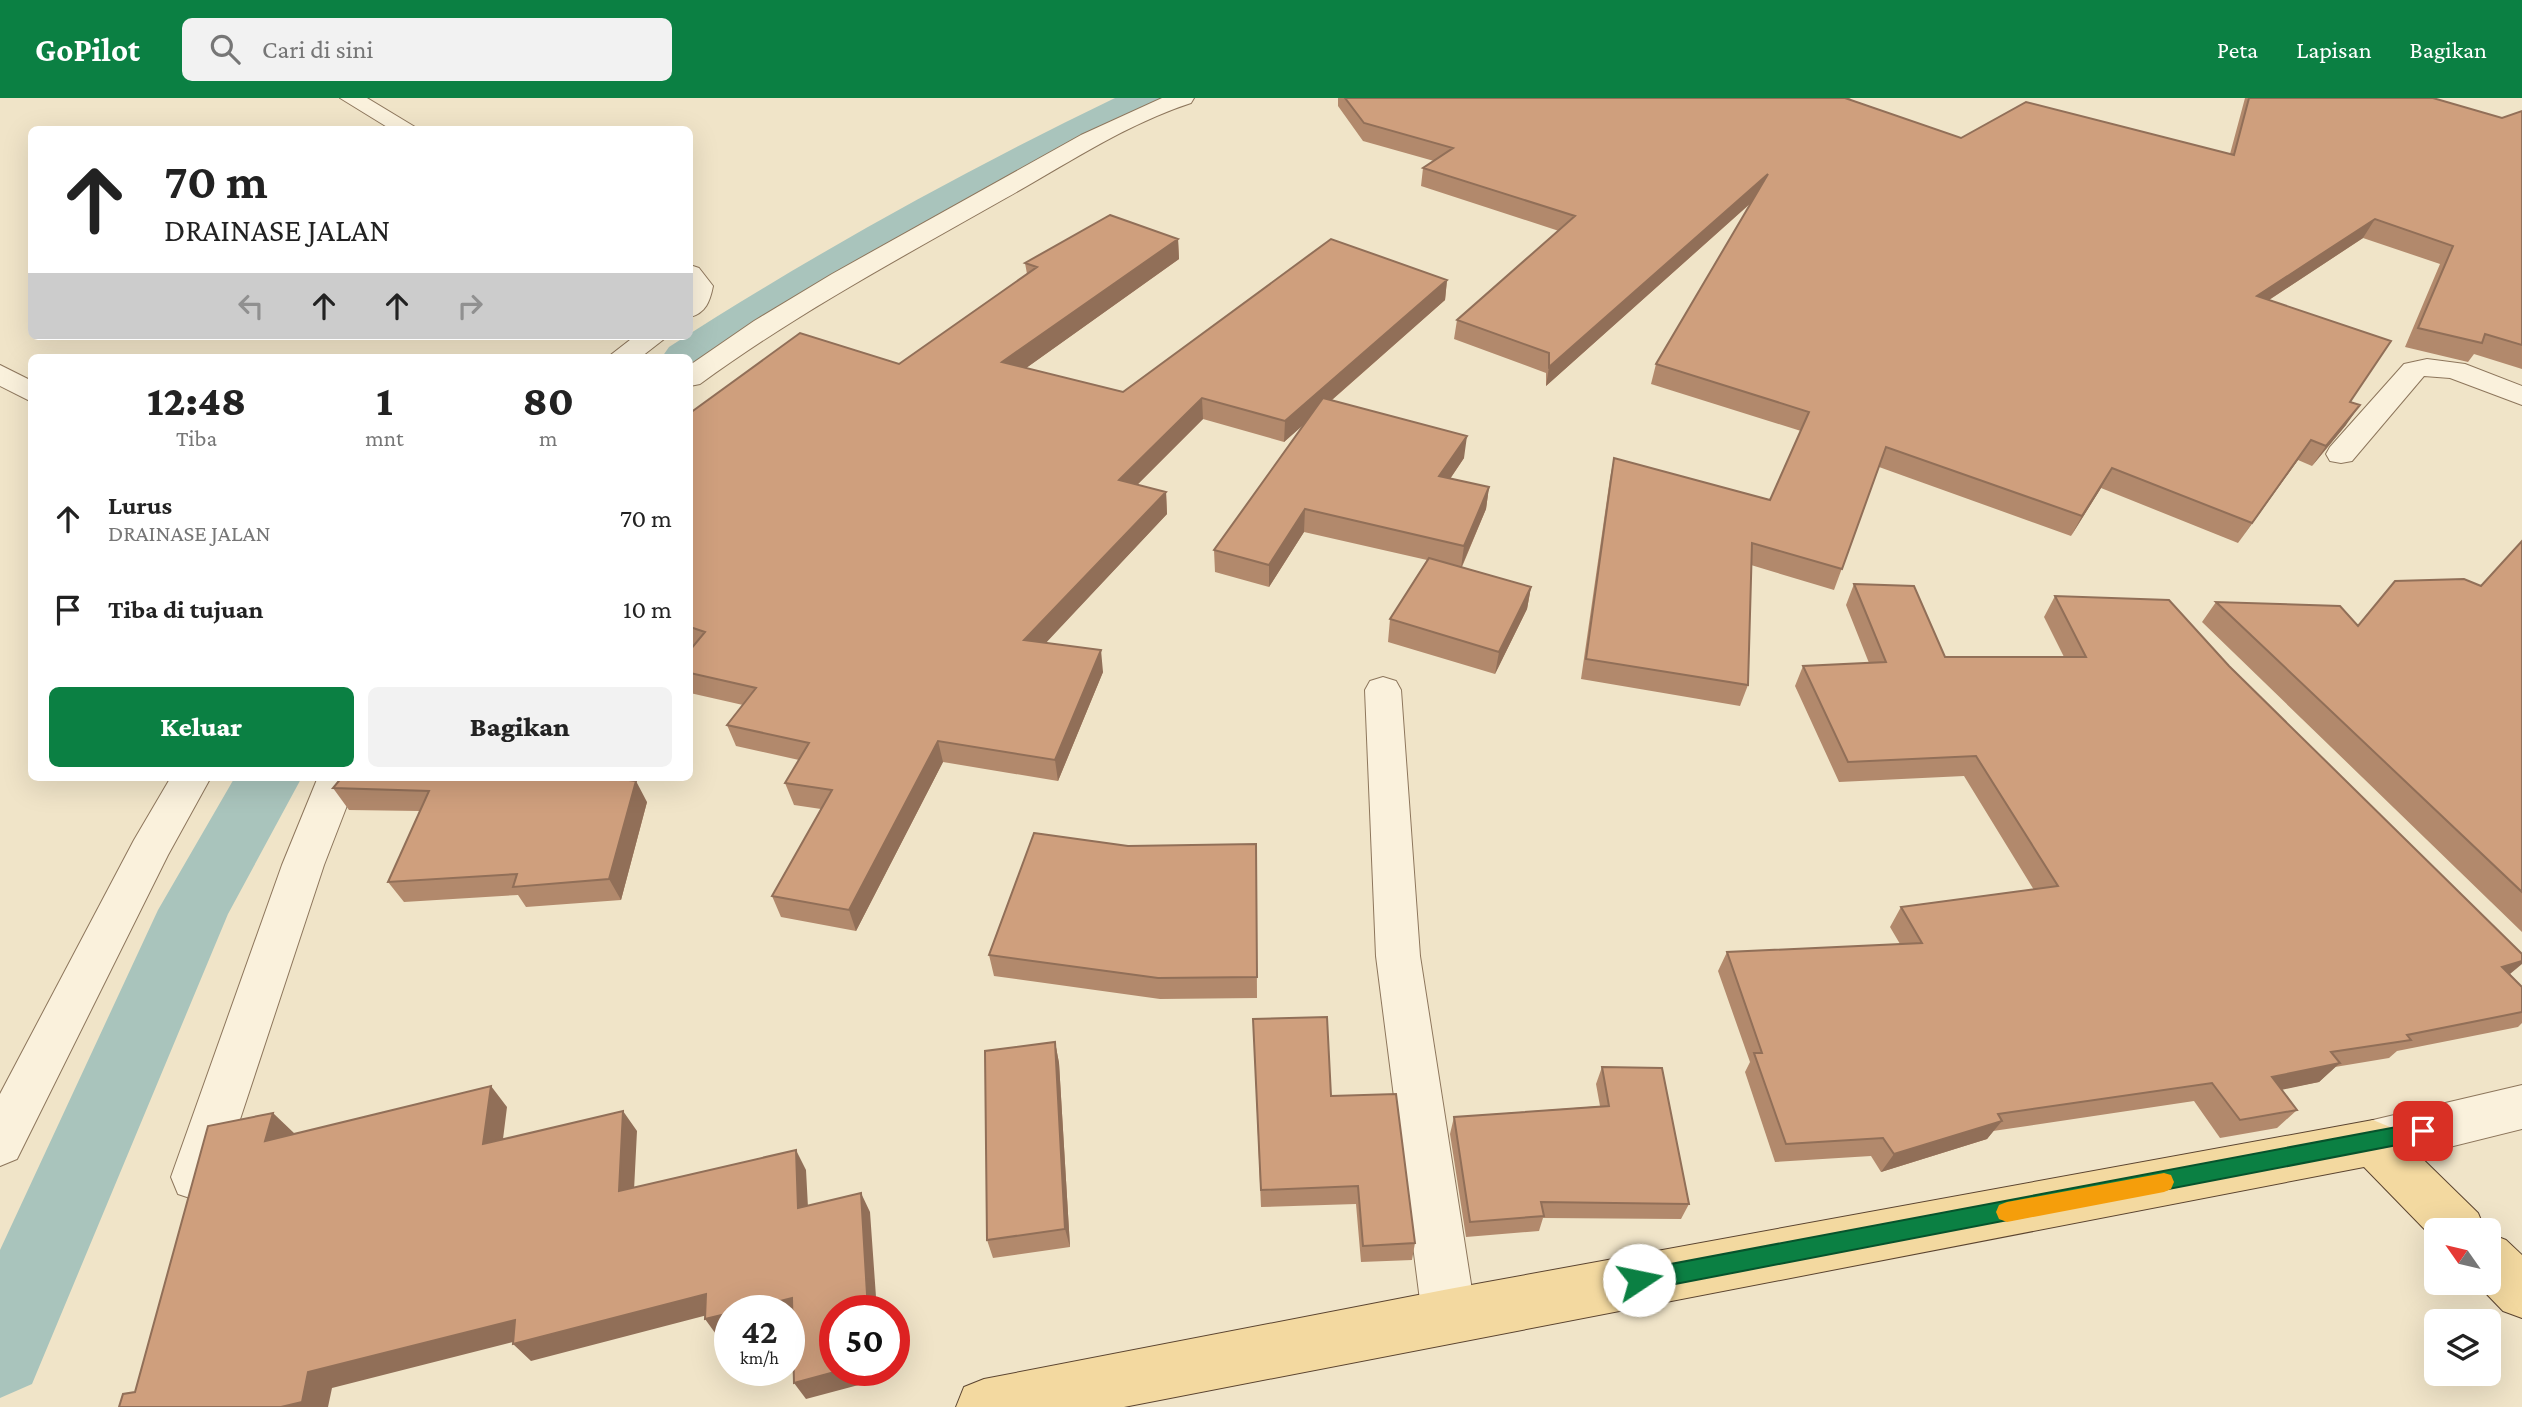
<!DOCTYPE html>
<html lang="id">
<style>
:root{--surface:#fff;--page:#f2f2f2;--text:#222;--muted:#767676;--accent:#0b8043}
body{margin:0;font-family:"Crimson Pro",serif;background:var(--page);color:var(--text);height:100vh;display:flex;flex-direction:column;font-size:26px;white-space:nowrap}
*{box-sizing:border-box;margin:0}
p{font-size:23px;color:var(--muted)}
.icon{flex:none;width:38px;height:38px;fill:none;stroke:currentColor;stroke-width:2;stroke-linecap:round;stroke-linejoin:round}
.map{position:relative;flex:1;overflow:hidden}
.details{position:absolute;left:28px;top:256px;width:665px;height:427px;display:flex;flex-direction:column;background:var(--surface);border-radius:10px;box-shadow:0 7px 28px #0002}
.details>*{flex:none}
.banner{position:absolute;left:28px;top:28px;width:665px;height:214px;border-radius:10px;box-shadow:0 7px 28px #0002;background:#fff;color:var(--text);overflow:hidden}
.needle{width:46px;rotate:304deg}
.buttons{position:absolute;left:2424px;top:1120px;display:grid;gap:14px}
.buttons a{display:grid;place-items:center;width:77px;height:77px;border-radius:10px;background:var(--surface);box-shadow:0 7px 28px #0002;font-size:35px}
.speed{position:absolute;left:714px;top:1197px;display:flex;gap:14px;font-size:35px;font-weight:700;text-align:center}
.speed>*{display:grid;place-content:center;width:91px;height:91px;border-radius:50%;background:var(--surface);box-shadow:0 7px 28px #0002;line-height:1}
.speed small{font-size:18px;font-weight:400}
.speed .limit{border:10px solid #d22;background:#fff;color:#111}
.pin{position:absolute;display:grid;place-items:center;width:60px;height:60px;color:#fff;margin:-30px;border-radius:14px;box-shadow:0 4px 10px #0006}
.me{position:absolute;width:77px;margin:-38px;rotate:79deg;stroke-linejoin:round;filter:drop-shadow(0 0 5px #0008)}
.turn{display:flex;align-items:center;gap:24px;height:147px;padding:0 21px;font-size:32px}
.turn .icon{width:91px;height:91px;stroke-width:2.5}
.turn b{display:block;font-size:49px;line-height:60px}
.lanes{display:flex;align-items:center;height:66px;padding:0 21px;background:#0003;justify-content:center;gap:35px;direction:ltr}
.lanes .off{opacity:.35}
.eta{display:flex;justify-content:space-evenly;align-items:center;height:119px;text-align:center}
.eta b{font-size:42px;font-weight:800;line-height:49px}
.cta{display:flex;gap:14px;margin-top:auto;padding:14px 21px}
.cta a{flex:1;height:80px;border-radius:10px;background:var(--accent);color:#fff;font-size:28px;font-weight:800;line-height:80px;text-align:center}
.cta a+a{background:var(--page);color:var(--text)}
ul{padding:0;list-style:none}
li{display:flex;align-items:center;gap:21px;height:91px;padding:0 21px}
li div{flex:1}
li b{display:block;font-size:26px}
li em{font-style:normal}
header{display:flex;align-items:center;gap:42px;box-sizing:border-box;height:98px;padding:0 35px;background:var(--accent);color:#fff}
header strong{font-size:33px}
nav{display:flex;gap:38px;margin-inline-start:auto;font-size:24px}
.search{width:490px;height:63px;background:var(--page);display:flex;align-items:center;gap:18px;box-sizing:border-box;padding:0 24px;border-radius:10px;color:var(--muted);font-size:26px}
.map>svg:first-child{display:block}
</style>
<header>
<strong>GoPilot</strong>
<div class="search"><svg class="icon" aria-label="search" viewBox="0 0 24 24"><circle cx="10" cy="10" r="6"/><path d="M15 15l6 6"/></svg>Cari di sini</div>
<nav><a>Peta</a><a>Lapisan</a><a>Bagikan</a></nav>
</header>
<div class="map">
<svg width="2522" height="1309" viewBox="0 0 2522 1309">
<rect width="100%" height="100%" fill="#f0e4c8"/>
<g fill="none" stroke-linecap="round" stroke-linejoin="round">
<path fill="#a9c4bc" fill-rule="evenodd" d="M1115,0h46l-5,8 -147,73 -234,140 -72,48 -13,3v-13h-28l7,-10c141,-91 293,-175 446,-249z
M235,679h67l-74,137 -196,470 -32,14v-148l158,-340z"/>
<g stroke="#8d765c" stroke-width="2">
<path id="minor" d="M340,0h27l53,32h-28z
M1162,0h32l-3,5c-67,22 -124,61 -185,95 -104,59 -209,115 -306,186l-10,2v-21l64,-44 78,-47 249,-139z
M690,167l9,3 14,18c-3,15 -7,27 -23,31z
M635,238h33l-27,21h-33z
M2427,261l38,5 57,22v19l-72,-27 -26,-2 -72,85 -11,2 -11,-2 -4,-7 4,-7 74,-83z
M0,267l32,16v21l-32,-16z
M1383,579l13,4 5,9 19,266 56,360 -8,19 -19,8 -19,-8 -8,-19 -46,-360 -11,-266 5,-9z
M171,679h40l-43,78 -151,304 -17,7v-72l134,-254z
M318,679h40l-34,88 -103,312 -7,17 -18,6 -18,-6 -7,-17 111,-312z
M2522,987v44l-149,37 -17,-7 -7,-16 7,-16 17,-7z"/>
</g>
<g stroke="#5b4430" stroke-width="2">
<path id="major" d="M2373,1022l17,7 88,86 7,17h-49v11l-72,-74 -1240,240h-168l8,-20 20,-8 465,-90z
M2488,1135l18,7 16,15v63l-19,-7 -27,-28h12z"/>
</g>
<use href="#minor" fill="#faf1dc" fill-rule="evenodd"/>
<use href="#major" fill="#f3d9a0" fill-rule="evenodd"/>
</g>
<path fill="#b2896c" d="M1338,0h513l-2,1 112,39 269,16 15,-56h188l69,20 20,-7v258l-48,-15 -6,8 -63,-15 35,-83 -77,-26 -94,62 81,102 -4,23 -34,41 -14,-6 -60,83 -137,-55 -30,48 -192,-69 -45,123 -83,-25 -3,120 -8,21 -159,-27 29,-201 4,-20 156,42 31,-69 -150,-47 5,-20 95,-161 -205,183v-13l-92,-34 3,-19 102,-89 -138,-45 2,-18 11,-7 -71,-20 -25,-35z
M1178,141l1,20 -153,109 97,24 324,-112 -2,20 -113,100 132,58 -14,21 39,8 -3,22 -24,58 69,20 -4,22 -32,65 -107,-32 2,-23 37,-59 -123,-28 -35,55 -54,-15 -1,-22 90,-126 -20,18 -81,-23 -66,66 29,7 1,22 -122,129 58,29 -45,109 -115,-19 -87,169 -75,-14 -9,-21 49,-87 -27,-4 -9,-22 14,-23 -63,-14 -9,-21 16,-20 -53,-12v-43l2,-3 -2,-1v-233l209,-49 128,-90 -2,-11z
M2522,443v391l-320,-310 14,-20 142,24 123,-40z
M1854,486l91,73h119l-20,-40 11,-21 174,70 293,321v36l-4,4 -121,24 -8,7 -54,9 -16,15 -37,7 15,21 -20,18 -57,10 -26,-37 -201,30 -6,8 -106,33 -10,-16 -96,6 -30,-90 5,-10 -32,-91 9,-19 173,-8 -10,-17 11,-20 133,-17 -70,-114 -125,6 -44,-96 8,-20 66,-3 -23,-58z
M342,679l305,25 -26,98 -95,7 -8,-12 -114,7 -16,-20 32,-71 -71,-1 -16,-22z
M1256,746l1,154 -97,1 -166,-23 -5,-21 139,-109z
M1253,921l78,77 84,147 -3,17 -51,2 -5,-58 -95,3z
M1055,944l4,21 11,184 -77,11 -6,-18z
M1602,969l87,137 -8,15 -138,-1 -4,13 -73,6 -16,-103 4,-17 146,-11 -4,-22z"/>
<path fill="#916f58" d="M1768,76l-5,18 -217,194 3,-19z
M2375,121l-12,19 -117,77 11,-19z
M1178,141l1,20 -174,124 -3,-21z
M1447,182l-2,20 -161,142 1,-21z
M1202,300l1,21 -82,82 -2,-21z
M2360,307l-14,20 -34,41 14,-20z
M1467,338l-3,22 -27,40 2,-22z
M2311,342l-13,20 -60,83 14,-20z
M2112,370l-11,20 -30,48 11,-20z
M1489,389l-3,22 -25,59 3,-22z
M1166,394l1,22 -139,148 -4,-22z
M1305,411l-1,23 -35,55v-22z
M1531,489l-4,22 -32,65 4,-22z
M1101,552l2,22 -45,109 -3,-21z
M938,643l5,21 -87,169 -7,-21z
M636,683l11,21 -26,98 -12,-21z
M2522,863v3l-18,15 -2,-12z
M1055,944l4,21 11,184 -5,-18z
M2340,965l-21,19 -66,14 19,-19z
M491,988l16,21 -7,56 -17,-19z
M623,1013l14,20 -4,79 -14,-19z
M273,1015l21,20 -7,28 -22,-20z
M2002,1023l-15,18 -106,33 13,-18z
M796,1052l10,20 3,56 -11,-18z
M861,1095l9,19 7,99h-9z
M706,1196l13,18 -188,49 -18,-17z
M792,1200l11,18 -14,3v-8h-48z
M730,1215v21l-12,3 -13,-18z
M515,1222l18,17 -201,51 -4,19h-47l27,-35z
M842,1272h39v9l-75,20 -12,-16z"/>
<path fill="#cf9f7d" stroke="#916f58" stroke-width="2" d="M1345,0h500l116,40 65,-36 208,53 15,-57h184l69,20 20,-7v234l-37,-11 -3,9 -64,-15 35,-82 -78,-27 -118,77 134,45 -41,61 10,3 -34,41 -15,-6 -59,83 -140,-55 -30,48 -196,-69 -44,122 -90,-26 -4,142 -162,-26 28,-201 156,42 39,-88 -153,-48 112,-190 -219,193v-14l-92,-33 118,-104 -152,-48 30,-20 -89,-25z
M1110,117l68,24 -176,123 121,30 208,-153 116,41 -162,141 -83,-23 -83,82 47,12 -142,148 77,10 -46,110 -117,-19 -89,169 -77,-14 60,-106 -47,-7 24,-40 -82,-18 29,-37 -66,-15v-23l15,-18 -15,-5v-214l110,-80 99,31 138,-97 -12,-4z
M1323,300l144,38 -28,40 50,11 -25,59 -159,-37 -36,56 -55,-15z
M2522,443v351l-306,-290 124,4 18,20 37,-45 69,-2 17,7z
M1429,460l102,29 -32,65 -109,-33z
M1854,486l60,2 31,71h141l-31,-61 114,4 60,66 293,288v7l-20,6 20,20v25l-115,23 4,5 -80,12 9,11 -68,14 25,33 -57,10 -28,-37 -214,31 4,7 -108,33 -11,-16 -97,6 -32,-91h8l-35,-101 195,-9 -21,-36 157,-21 -82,-130 -128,6 -45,-96 83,-4z
M342,679h265l29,4 -27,98 -96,8 4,-13 -129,8 41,-91 -96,-3z
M1034,735l94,13 128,-2 1,133 -99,1 -169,-23z
M1327,919l4,79 65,-2 19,149 -52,3 -5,-60 -97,4 -8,-171z
M1055,944l10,187 -78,11 -2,-189z
M1602,969l60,1 27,136 -148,-2 3,14 -74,6 -16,-105 155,-11z
M491,988l-8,58 140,-33 -4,80 177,-41 2,58 63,-15 7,118h-33v59h7l-48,13 -2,-85 -51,13h-11v2l-25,6 1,-25 -193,50 2,-24 -207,52 -6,30 -21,5h-162l4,-13 12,-2 73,-266 65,-13 -8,28z"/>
<path fill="#0b8043" stroke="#07532c" stroke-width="2" d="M2423,1024l7,3 3,6 -3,7 -7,2 -784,151 -7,-3 -4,-8 4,-7 7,-3z"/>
<path fill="#f59e0b" d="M2164,1075l7,2 3,7 -3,7 -7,3 -157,30 -8,-3 -3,-7 3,-7 8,-3z"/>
</svg>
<div class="buttons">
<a><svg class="needle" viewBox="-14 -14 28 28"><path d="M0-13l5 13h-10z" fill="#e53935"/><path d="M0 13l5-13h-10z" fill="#767676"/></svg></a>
<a><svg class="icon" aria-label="layers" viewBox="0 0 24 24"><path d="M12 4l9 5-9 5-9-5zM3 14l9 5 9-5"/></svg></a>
</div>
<div class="speed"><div>42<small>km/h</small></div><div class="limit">50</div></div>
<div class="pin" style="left:2423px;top:1033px;background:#d93025"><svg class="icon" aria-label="arrive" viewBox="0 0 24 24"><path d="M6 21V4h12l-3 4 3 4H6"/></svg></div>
<svg class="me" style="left:1639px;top:1182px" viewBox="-20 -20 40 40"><circle r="19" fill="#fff"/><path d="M0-13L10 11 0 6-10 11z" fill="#0b8043"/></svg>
<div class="banner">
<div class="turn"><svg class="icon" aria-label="ahead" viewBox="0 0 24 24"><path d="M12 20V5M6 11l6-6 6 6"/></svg><div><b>70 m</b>DRAINASE JALAN</div></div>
<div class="lanes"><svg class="icon off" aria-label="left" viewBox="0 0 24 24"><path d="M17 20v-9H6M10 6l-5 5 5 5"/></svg><svg class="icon" aria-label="ahead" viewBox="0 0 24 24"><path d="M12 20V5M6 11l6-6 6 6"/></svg><svg class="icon" aria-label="ahead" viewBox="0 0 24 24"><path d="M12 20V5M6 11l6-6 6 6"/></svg><svg class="icon off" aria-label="right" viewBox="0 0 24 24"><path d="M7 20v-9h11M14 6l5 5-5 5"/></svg></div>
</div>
<section class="details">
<div class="eta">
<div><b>12:48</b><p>Tiba</p></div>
<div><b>1</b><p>mnt</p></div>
<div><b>80</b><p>m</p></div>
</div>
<ul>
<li><svg class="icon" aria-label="ahead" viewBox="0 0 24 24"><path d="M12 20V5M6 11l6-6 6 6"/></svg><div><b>Lurus</b><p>DRAINASE JALAN</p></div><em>70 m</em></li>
<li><svg class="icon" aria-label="arrive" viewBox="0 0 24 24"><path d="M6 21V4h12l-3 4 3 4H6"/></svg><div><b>Tiba di tujuan</b></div><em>10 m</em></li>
</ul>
<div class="cta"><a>Keluar</a><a>Bagikan</a></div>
</section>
</div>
